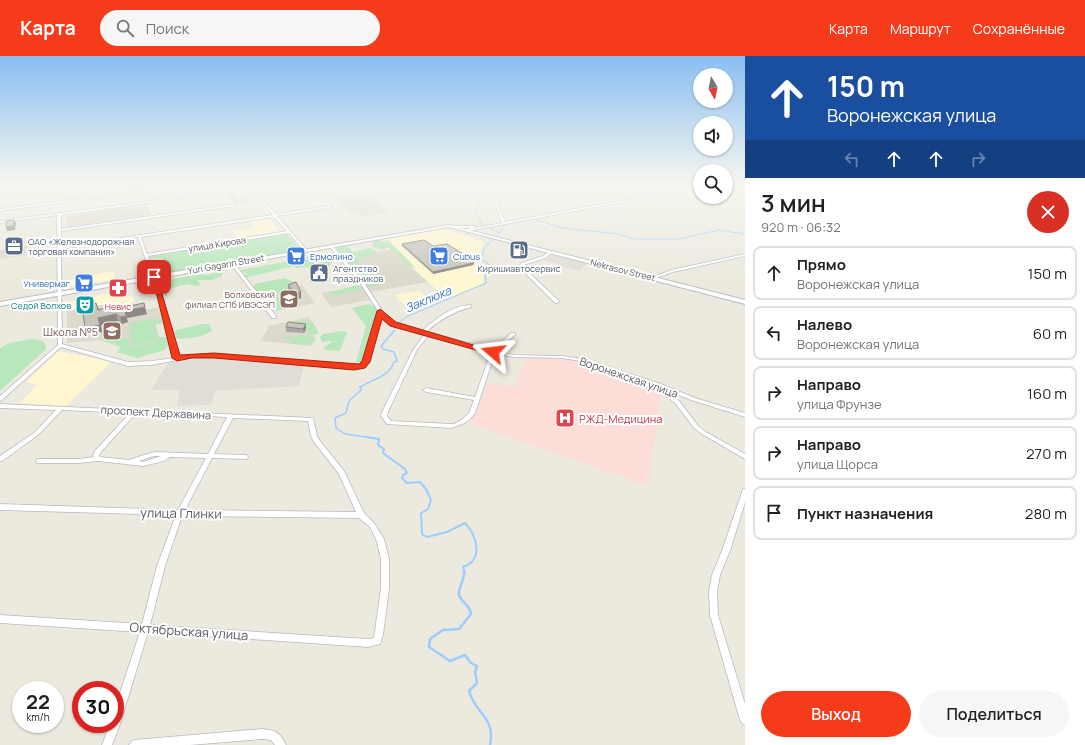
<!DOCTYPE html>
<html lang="ru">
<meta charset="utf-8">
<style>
:root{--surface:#fff;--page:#f6f6f6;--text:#202124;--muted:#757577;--line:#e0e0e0;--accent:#f63b1b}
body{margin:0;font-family:Manrope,sans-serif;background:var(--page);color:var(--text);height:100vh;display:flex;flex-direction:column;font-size:15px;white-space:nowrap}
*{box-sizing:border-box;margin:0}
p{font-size:13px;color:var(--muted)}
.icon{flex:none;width:22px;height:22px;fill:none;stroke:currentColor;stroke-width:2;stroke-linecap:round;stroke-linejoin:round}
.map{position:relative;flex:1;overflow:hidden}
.panel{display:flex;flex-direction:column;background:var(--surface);width:340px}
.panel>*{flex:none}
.top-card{background:#1a4fa0;color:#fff;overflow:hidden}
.needle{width:26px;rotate:171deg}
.buttons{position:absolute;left:693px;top:12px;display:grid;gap:8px}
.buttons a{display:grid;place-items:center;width:40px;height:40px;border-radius:50%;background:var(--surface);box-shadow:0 1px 3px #0004;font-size:20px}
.speed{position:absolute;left:12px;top:625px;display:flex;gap:8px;font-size:20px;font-weight:700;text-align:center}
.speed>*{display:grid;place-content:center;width:52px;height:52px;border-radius:50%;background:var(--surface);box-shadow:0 1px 3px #0004;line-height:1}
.speed small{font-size:10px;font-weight:400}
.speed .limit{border:6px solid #d22;background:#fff;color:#111}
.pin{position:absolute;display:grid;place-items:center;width:34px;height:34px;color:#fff;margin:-17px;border-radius:8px;box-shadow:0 2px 6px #0006}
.me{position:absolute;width:44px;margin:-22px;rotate:287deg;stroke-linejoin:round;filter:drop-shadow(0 0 3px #0008)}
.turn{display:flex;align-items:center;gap:14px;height:84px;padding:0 16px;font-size:18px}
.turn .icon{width:52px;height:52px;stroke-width:2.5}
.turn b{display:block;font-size:28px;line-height:34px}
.lanes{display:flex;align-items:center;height:38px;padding:0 16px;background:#0003;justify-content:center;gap:20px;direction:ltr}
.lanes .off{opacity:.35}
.round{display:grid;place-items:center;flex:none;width:42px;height:42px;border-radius:21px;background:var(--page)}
.headline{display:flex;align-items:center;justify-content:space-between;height:68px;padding:0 16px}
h1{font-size:24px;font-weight:600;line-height:30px}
.action{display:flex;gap:8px;margin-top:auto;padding:8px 16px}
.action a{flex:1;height:46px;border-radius:24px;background:var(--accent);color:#fff;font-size:16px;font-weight:600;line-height:46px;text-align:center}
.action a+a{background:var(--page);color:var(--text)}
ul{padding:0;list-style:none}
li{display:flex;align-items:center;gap:12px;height:54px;margin:0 8px 6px;padding:0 8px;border:2px solid var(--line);border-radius:8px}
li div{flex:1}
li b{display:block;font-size:15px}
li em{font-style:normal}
header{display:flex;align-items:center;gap:24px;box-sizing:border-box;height:56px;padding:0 20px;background:var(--accent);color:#fff}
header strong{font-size:19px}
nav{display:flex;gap:22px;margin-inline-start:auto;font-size:14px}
.search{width:280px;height:36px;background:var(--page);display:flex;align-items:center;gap:10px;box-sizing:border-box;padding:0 14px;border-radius:22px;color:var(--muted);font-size:15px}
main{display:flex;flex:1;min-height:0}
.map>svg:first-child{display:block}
</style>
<header>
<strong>Карта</strong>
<div class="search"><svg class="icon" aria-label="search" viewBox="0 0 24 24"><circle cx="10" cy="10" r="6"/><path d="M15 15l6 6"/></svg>Поиск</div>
<nav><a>Карта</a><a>Маршрут</a><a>Сохранённые</a></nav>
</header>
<main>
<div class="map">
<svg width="745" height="689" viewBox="0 0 745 689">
<rect width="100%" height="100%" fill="#eceade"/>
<path fill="#fff7d1" d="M269,163l10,12 -42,7 -4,-7 22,-3 -4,-6z
M443,172l40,14 -4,16 2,3 3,23 -37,15 -66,-60z
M106,216v1l8,-1 1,7 -48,8v-7z
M420,235l5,5 -4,5 -17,3 -10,-9z
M117,236l1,4 15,1 1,5 -20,4v-3l-47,8 -1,-9z
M46,246v6l-29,5 1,-6z
M59,295l52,11 -45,44 -46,-3 17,-18 -11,-3z"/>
<path fill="#dfddd6" d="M115,127h35l-5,1 1,6 -29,2z
M553,198l34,9 -8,8 -35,-11z
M205,302l99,8 -5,20 -84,5 -4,14 -34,1 3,-16h-29l17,-27z"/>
<path fill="#dcd9cd" d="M364,137l25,19 -25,4 -5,-3h-9l-17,-15z
M147,148l4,12 -84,12 -1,-12z
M27,190l-1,9 -26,4v-9z
M393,193l34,33 -56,10 -27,-33z
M302,229l13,18 -39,8 -14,-17z
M361,230l9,14 -39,7 -10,-14z
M114,247l1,5 12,-2 -2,4 2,4 32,-7 3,16 -7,2 4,12h7l3,8 -5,5 -27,8 -20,-6 4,-5 -20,-7 -34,3v-32z
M309,261l8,12 -6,17 -50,-5 8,-15z"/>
<path fill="#fdddd7" d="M525,302l43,1 12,3 81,30 -13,94 -179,-63 7,-10 12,-30 28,4z"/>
<path fill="#b8e7bb" d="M235,136l1,2h-3l4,5 6,1 -1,-2 7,-2 4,5 -19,3 -5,-6 -6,1 5,-4 -1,-2z
M286,176l15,18 -145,25 -2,-5 11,-4 -3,-8h-11l-2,-3z
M378,183l8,4 -2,-3 5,1 27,27c-8,-1 -20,-15 -28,-21l-5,3 -11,-3 1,-3 -3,-3z
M346,189l7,7 17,-4 8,4 -21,8 4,4h-11l-14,-15 2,-3z
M316,198h9l-1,3 -4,2 3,3 6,-2 3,2 -2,4 -13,4 -7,-1 -2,-2 -11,1 -4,-2 -48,12 -1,-3 4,-1 -6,-2 -2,-2 70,-13 1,-2z
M352,211h3l5,3 4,-1 17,16 -14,2z
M222,216v4l-10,4h-15l4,5 -6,1 -8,-2 -19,5 -1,7h-2l-3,-10 4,-2h-5l-2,-5 8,-1 1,2 32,-6 7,1z
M284,222l11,4 -3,4 -7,4 -12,4 1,2 -5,3 -13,-6 -3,-5 2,-4z
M358,229l3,3 -5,3 -25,5 -3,-3z
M275,241l16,4c-5,7 -12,11 -20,9v-11z
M368,248l8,2 1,4 -13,52h-8l10,-36 -14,-18z
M161,262l1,5 -7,2 4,12h7l3,8 -5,5 -27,8 -20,-6 4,-5 -20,-7 12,-12 7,-2 -5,10 11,2 6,9 25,-5 -5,-22z
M151,263l5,22 -24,4 -3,-22z
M303,264v3l9,-1 7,12 -11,1 -1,-6 -11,-6 1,-2z
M203,268h6l3,7c-11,6 -24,9 -36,7l-1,-6 1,-2z
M342,275l5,1 -7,19 -15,-1 -1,-3 9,-6 -11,1 -2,-5 3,-3z
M285,279l9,3 6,-3 16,3 -3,5h-6v2l-18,-2 4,-4 -5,1 -6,-3z
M32,283l11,2 3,5v3l-46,42v-43l9,-5z"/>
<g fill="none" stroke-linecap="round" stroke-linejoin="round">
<path stroke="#9ccdff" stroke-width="1" d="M534,163l28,9 57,6 15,5h45l40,-9 26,4
M500,177l4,-8 22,-5
M393,276l5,-8 8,-7 80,-34 -1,-8 6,-9 -10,-7 4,-12 15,-14 -20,-10v-4l-3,-3 -1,-7 4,-5 -9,-10 18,-6 -4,-5"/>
<path stroke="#9ccdff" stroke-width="1.5" d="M373,382l-28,-4 -9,-6 -1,-10 11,-5 3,-12 12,-11 -1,-3c13,-8 29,-10 34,-25l3,-1 -3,-9 -11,-3 -2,-3 13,-15"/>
<path stroke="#9ccdff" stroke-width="2" d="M366,381l13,2 -1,6 6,4 -1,4 22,16 2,4 -4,2 -1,3 5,5 13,-1 6,7 5,11 -3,9 -7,4 1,21 5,3 20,-5 18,-9c12,13 19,37 -2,44l2,6"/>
<path stroke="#9ccdff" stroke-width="2.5" d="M464,516c1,7 -6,15 -5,23 2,8 10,8 12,19l-12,15 -16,1 -13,9 -1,8 21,14 15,-6 6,8 6,3 -2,6 2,11 -8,8c6,23 27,26 21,54"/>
<g stroke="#b7b9bf" stroke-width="1.5">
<path id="minor" d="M205,127h6l-211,28v-2z
M227,127h2l7,6 13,-2 -3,-4h2l28,31 53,-8 -25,-23h2l27,24 -56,9 29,33v2h-2l-15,-18 -141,23 16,46 15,55 13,-2 22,-1 140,11h7l3,-3 14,-51 -18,-28 -30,-36v-2h2l31,36 22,34 10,8 27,8c13,-12 31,-26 49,-26v2c-18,5 -32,13 -45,25l67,17 18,-16h4v2l-18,16 16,4 49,1 21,3 78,25 34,14 50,15v4l-54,-17 -39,-16 21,12 7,6 18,24 8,6 39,22v5l-43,-25 -8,-6 -18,-24 -7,-6 -22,-12 -1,-1 3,-2 -69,-22 -18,-3 -49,-1 -18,-4 -20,60 -5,6 -5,4 -14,5 -64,-4 -6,-8 1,-4 31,-62 11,-15 -33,-10 -10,-9 -12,47 -5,4 -10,2 -140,-13 -22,1 -40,8 -24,1 -67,-19 -59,53 -2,1v-5l58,-51 -1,-130 -57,8v-2l233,-31zM251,133l22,26 -212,32v-16l174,-25 2,-1 -2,-1 -174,25v-14zM274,161l13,14 -140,23 -6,-17zM138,181l22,65 14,56 -22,3 -24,1 -66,-18 -1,-95zM428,280l63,16 -16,45 -49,-9 -3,2 3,2 48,8 -5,13 -1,1 -7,6 -7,4h-3l-60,-3 -4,-5 1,-4 29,-62z
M700,130v2l-232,43h-1v-2l6,-1h-18l-2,-1 2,-1h20v2l27,-5 -11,-31 1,-1 1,1 12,30z
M550,195l3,1 -8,6 -21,7 -1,2 36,34v1l-2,1h-2l-36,-36 2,-4 22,-7z
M745,198v2l-72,16 -20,7 -2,-1 20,-8z
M231,206h2l43,54v2h-4l-41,-54z
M0,348l313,14 4,18 3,5 24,30 20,42 10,10 10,16 5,20v29l-6,47 -3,9 -12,3 -220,-15 -28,92 -8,21h-10l8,-21h5v-16l25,-76 -140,-9v-8l142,9 15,-58 19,-51 -176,-5v-6l178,6 28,-52 -36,-1 -6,4 -21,5 -45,-5 -19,2h-42l-1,-2 1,-2h42l15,-2 -1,-1 2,-5 35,-38 -68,-3 -24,25 -36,26h-2v-5l34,-23 22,-23 -56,-2zM136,357l91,4 -19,37 -53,-2 -8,2 -18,6 -29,-3 -1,-1 1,-3zM233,362l75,3 3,15 3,6 25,32 17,38 -171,-2 27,-52 33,1h2l1,-2 -1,-2h-2l-31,-1zM155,400h6l-18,6 -4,-1 11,-4zM182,460l177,2 11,9 6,12 5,20v29l-7,50 -6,1 -218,-14 15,-59z
M743,433h2v13l-14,46 -11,27 -3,17 1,23 27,89v21l-3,-2 -2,-3 -30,-105 -1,-23 3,-17 11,-27z
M262,673c13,1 18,3 24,16h-11l-4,-5 -9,-1 -72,6h-61l2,-3 3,-2z"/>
</g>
<g stroke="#b8bbc2" stroke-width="2">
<path id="secondary" d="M449,169l296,75v4l-296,-77 -449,79v-4z"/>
</g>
<use href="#minor" fill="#fff" fill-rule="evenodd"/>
<use href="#secondary" fill="#fff" fill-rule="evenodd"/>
<path stroke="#b3b4b4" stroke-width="1" stroke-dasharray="0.5 3" stroke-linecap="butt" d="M0,129l16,-2
M0,136l69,-9
M0,197l23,-4"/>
</g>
<path fill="#aba9a2" d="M402,188l31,2 37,12 -1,2 5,3 -1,2 -40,9 -31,-28z
M514,191l12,2 -6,4 -7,-2z
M288,229l13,13 -7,2 -6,-8z
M96,247l3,6 25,-2 23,7 -20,4 1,4 -6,2 -4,-3 -17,4 1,7 -14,3 -3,-7z
M306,268v5l-2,4 -18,-1v-5z"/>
<path fill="#8b8984" d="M14,164l2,3 -1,7 -8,1 -1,-4z
M527,189l-1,4 -6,4 1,-4z
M474,207l-1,2 -40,9v-2z
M301,236v6l-7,2v-7z
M145,251l2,7 -20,4 -2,-7z
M116,258l2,7 -17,4 1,7 -14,3 -3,-7 13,-10z
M126,260l2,6 -6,2 -2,-7z
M306,268v5l-2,4 -1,-4z"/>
<path fill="#c7c4bc" stroke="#8b8984" d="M14,164v6l-8,1v-6z
M424,184l9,6 14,-2 23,14h-3l7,5 -41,9 -31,-28z
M519,188l8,1 -6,4 -7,-2z
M296,226l5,10 -7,1 -6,-8z
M96,247l2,7 25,-7 1,4 20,-4 1,4 -20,4 1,5 -6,1 -4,-3 -18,4 2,7 -15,3 -3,-22z
M288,266l18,2 -3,5 -17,-2z"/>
<linearGradient id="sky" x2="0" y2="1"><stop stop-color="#89bef1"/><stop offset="0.57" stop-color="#f6f6f0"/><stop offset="1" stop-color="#f6f6f0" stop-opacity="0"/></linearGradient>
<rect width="745" height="223" fill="url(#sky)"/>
<path fill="#f63b1b" stroke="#a02612" d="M152,219l5,2 23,78 34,-2 145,11 3,-3 15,-50 3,-2 16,13 101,30 -7,2 -100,-28 -8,-7 -12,43 -5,6 -11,2 -140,-12h-22l-15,3 -5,-3z"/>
<defs>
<g id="office-square" transform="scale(1)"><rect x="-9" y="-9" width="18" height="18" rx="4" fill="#5c6f8a" stroke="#fff"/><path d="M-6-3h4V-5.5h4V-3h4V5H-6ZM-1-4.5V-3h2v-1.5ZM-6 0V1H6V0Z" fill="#fff"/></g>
<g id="fuel-square" transform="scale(1)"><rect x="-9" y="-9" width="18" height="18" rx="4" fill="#5c6f8a" stroke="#fff"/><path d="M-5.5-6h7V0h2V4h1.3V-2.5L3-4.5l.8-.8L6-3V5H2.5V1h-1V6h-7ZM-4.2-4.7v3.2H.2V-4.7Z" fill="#fff"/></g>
<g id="supermarket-square" transform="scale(1)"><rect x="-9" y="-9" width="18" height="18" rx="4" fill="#3f7fe0" stroke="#fff"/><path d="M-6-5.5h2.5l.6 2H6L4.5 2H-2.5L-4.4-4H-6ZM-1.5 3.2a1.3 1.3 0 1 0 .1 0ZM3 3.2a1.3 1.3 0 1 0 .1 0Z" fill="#fff"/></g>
<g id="civic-square" transform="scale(1)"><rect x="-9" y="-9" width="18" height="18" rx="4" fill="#5c6f8a" stroke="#fff"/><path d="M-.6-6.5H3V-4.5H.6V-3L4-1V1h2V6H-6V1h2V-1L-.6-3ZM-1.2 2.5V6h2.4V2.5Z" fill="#fff"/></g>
<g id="pharmacy-square" transform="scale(1)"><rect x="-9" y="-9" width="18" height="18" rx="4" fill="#e0444e" stroke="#fff"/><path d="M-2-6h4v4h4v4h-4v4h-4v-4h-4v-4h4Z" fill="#fff"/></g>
<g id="university-square" transform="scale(1)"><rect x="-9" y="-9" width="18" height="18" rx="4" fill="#8d6e63" stroke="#fff"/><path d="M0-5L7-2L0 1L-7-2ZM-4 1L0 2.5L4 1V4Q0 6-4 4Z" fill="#fff"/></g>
<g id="theatre-square" transform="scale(1)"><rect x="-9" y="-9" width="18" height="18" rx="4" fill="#0f9aa8" stroke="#fff"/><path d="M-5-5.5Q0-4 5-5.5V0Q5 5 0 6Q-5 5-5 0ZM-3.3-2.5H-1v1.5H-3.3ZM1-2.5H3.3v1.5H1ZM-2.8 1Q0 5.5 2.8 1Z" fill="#fff"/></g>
<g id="school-square" transform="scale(1)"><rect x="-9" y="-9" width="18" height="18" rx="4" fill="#8d6e63" stroke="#fff"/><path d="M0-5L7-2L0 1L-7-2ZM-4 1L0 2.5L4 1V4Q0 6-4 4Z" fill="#fff"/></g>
<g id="hospital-square" transform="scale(1)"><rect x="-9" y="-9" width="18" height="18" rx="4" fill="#e0444e" stroke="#fff"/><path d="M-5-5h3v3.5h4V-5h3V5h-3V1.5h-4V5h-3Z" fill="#fff"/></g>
</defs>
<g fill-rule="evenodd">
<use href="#office-square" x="14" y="190"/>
<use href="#fuel-square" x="519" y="194"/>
<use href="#supermarket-square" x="296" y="200"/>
<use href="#supermarket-square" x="439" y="200"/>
<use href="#civic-square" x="319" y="217"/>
<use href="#supermarket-square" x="84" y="227"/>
<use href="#pharmacy-square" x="118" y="232"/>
<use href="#university-square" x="289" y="243"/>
<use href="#theatre-square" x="85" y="249"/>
<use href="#school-square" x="112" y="275"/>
<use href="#hospital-square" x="565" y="362"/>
</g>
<g text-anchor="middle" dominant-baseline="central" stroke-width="4" stroke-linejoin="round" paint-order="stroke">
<g font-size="9" fill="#4e5e75" stroke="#fff" text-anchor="start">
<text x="28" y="185">ОАО «Железнодорожная<tspan x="28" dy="10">торговая компания»</tspan></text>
<text x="333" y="212">Агентство<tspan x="333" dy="10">праздников</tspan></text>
<text x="519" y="212" text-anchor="middle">Киришиавтосервис</text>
</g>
<g font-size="9" fill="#585b61" stroke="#fff">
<text transform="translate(217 188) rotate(-9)">улица Кирова</text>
<text transform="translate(226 208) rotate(-10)">Yuri Gagarin Street</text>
<text transform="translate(623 214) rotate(14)">Nekrasov Street</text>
</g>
<g font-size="9" fill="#366cbe" stroke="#fff" text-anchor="start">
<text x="310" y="200">Ермолино</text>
<text x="453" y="200">Cubus</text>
<text x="70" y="227" text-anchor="end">Универмаг</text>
</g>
<g font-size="9" fill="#785e54" stroke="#fff" text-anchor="end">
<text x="275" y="238">Волховский<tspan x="275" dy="10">филиал СПб ИВЭСЭП</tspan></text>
</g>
<g font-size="9" fill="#0d838f" stroke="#fff" text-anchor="end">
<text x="71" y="249">Седой Волхов</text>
</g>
<g font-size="9" fill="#be3a42" stroke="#fff">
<text x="118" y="250">Невис</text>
</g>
<g font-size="11" fill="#785e54" stroke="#fff" text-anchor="end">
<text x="98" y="275">Школа №5</text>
</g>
<g font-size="11" fill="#585b61" stroke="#fff">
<text transform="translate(629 321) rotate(19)">Воронежская улица</text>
<text transform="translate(156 356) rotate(3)">проспект Державина</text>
</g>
<g font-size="11" fill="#be3a42" stroke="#fff" text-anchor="start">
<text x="579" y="362">РЖД-Медицина</text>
</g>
<g font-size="12" font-style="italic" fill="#3775ca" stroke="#fff">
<text transform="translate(428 243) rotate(-23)">Заклюка</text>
</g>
<g font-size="13" fill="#585b61" stroke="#fff">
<text transform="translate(181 457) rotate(1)">улица Глинки</text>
<text transform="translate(189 575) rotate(4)">Октябрьская улица</text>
</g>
</g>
</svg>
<div class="buttons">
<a><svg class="needle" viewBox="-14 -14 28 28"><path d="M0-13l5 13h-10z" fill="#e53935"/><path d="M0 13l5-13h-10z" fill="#757577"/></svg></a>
<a><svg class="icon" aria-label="sound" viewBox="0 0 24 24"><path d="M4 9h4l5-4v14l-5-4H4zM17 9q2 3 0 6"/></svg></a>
<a><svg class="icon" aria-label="search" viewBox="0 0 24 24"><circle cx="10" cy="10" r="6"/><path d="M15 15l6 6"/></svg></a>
</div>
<div class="speed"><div>22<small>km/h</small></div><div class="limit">30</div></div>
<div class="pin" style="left:154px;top:221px;background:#d93025"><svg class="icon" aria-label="arrive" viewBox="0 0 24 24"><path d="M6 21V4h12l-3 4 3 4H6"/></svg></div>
<svg class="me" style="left:493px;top:296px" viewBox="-20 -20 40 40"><path d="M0-17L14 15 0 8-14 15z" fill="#f63b1b" stroke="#fff" stroke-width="4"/></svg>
</div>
<section class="panel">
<div class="top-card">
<div class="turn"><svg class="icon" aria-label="ahead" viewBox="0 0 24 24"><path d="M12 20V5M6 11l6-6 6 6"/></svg><div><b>150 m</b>Воронежская улица</div></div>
<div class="lanes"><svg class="icon off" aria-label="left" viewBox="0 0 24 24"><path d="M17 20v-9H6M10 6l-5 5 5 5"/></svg><svg class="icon" aria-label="ahead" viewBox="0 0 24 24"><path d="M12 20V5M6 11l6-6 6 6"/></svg><svg class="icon" aria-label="ahead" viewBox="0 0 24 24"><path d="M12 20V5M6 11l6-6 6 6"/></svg><svg class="icon off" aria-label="right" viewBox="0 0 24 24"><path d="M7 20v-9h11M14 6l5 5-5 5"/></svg></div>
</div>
<div class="headline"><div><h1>3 мин</h1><p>920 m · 06:32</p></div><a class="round" style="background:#d93025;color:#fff"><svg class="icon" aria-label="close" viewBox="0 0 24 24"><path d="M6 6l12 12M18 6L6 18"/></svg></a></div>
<ul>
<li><svg class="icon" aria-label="ahead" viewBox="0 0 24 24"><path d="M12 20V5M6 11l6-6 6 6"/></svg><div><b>Прямо</b><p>Воронежская улица</p></div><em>150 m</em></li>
<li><svg class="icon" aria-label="left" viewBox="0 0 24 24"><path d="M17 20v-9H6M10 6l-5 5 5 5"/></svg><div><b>Налево</b><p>Воронежская улица</p></div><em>60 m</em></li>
<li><svg class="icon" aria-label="right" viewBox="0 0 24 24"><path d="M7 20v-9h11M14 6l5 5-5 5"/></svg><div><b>Направо</b><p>улица Фрунзе</p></div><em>160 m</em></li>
<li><svg class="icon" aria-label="right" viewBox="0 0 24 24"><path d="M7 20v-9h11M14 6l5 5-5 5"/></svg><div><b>Направо</b><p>улица Щорса</p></div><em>270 m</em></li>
<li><svg class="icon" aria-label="arrive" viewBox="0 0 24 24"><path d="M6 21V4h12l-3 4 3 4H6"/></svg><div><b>Пункт назначения</b></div><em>280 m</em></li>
</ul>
<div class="action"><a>Выход</a><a>Поделиться</a></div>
</section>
</main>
